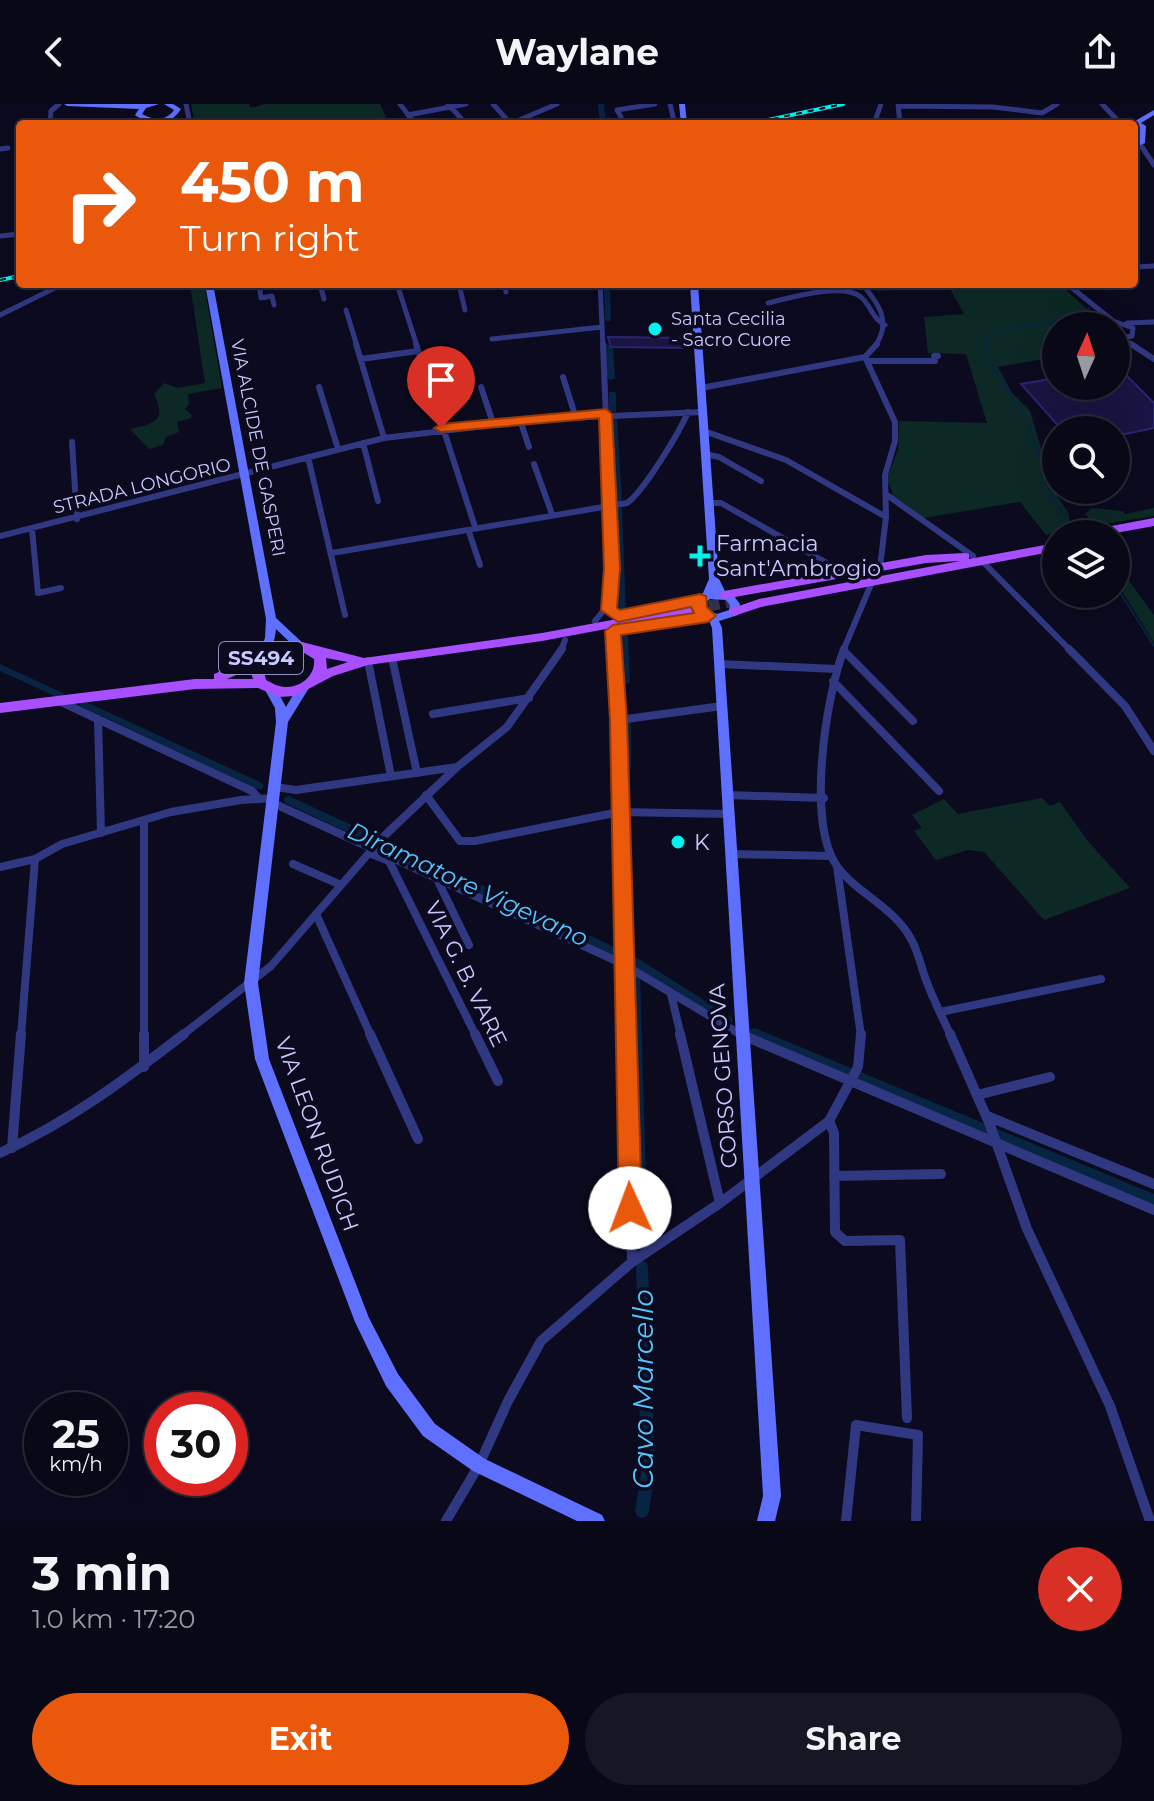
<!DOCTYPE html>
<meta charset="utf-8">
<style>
:root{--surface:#080817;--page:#161624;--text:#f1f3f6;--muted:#989aa1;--line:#292936;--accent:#ea580c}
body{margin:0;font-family:Montserrat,sans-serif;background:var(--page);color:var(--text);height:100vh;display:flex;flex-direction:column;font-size:30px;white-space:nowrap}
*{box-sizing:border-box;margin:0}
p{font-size:26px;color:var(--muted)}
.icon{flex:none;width:44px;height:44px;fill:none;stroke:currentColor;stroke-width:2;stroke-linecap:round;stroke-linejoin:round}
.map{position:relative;height:1417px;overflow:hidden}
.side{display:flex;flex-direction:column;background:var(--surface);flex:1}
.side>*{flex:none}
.banner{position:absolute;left:16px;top:16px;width:1122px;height:168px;border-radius:8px;box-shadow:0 8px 32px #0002,0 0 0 2px var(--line);background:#ea580c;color:#fff;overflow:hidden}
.needle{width:52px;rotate:3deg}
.tools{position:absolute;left:1042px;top:208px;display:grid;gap:16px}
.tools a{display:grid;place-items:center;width:88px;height:88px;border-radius:50%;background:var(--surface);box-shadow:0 8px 32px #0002,0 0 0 2px var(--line);font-size:40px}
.speed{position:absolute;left:24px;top:1288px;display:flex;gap:16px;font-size:40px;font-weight:700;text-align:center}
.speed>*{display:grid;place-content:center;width:104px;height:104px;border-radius:50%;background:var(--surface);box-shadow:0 8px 32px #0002,0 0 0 2px var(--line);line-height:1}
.speed small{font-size:20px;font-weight:400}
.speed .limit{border:12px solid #d22;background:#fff;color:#111}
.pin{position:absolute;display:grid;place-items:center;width:68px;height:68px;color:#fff;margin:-82px -34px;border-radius:50% 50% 50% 0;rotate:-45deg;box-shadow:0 0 8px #0007}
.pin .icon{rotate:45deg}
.me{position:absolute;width:88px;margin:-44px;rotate:358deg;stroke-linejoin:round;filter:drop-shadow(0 0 6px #0008)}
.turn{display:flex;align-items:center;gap:28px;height:168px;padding:0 32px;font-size:36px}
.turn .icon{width:104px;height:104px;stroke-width:2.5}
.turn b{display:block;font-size:56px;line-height:68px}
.round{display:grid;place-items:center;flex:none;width:84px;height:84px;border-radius:42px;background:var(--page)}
.summary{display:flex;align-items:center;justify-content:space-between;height:136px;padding:0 32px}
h1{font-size:48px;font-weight:700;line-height:60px}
.cta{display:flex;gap:16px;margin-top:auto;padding:16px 32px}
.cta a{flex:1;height:92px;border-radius:48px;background:var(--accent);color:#fff;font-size:32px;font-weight:700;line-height:92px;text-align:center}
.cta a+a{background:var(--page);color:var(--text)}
header{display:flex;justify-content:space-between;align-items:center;height:104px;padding:0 32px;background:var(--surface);font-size:36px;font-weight:700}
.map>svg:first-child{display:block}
</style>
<header><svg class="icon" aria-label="back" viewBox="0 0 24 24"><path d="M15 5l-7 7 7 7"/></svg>Waylane<svg class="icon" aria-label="share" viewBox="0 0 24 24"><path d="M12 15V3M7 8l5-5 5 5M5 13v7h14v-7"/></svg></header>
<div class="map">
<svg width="1154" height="1417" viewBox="0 0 1154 1417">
<rect width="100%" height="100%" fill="#0b0a1f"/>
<path fill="#0d2925" d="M191,0h58l2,4 14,-4h115l9,20h-194z
M186,180h18l18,104 -34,6 1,10 -4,5 7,6 -1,3 -14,4 2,10 -13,5 -3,8 -14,4 -19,-20c25,-5 37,-9 24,-35l10,-11 13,5 28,-5 -14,-92z
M921,180h138l37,33 -4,9h-36v31l-58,10 14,26 18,18 24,80 15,23 1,14 -24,7 -26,-33 -96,16 -31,-23 -6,-17 11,-28 1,-29 88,2 -21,-69 -38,-1 -4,-36 40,-3 -15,-27 -72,4 -3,-4z
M1092,404l31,3 2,3 29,-6v8l-55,9 -6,-2 -8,-9z
M1116,459l38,52v28l-38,-62z
M1042,694l8,8 10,-4 27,38 43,48 -86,32 -60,-68 -16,-2 -32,10 -22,-29 8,-3 -10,-13 32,-16 14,15z"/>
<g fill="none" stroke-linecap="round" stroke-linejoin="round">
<path stroke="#072442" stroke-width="2" d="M1074,430l-23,-41 -23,-71 -42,-66 1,-19 7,-5 72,-12 10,-8 13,-3
M1116,482l38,60"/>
<path fill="#072442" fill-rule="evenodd" d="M598,0h6l2,20h-6z
M604,180h6l1,36 -3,2 -3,-2z
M606,240l7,2 2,32 -4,2 -4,-2z
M609,288h6l1,2v18h-6l-1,-2z
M610,311h3l4,2 5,85 -4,3 -4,-3z
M618,402l4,3 4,104 -4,3 -4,-3 -4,-104z
M624,528l4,3 2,47 -5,3 -5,-3v-47z
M0,560l63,29 2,2 -2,2h-6l-57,-26z
M84,597l178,82 2,3 -2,3h-6l-175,-83 -2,-2z
M626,615l5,3v46l-5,4 -5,-4v-46z
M289,692l345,160 97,61 2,3 -2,3 -4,2 -4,-2 -97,-61 -341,-159 -1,-3 1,-3z
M635,866l4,2 1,3 8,275 -2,4 -4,2 -4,-2 -2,-4 -6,-275 1,-3z
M755,924l399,166v12l-403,-169 -2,-4 2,-4z
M642,1157l5,2 1,4 7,206 -6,38 -2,5 -5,2 -5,-2 -2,-5 6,-38 -5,-206 1,-4z"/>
</g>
<path fill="#181542" stroke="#2a2570" stroke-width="2" d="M608,233l82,1 1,10 -80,-1z
M1116,261l38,38v25l-38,8v-6h-54l-41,-46 35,-6v8h60z"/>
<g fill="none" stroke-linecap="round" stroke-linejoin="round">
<path stroke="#31304c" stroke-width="11" stroke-dasharray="11 6" stroke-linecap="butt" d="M692,505l48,-9"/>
<path stroke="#313882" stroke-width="5" d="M186,0l4,20
M400,0l15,20
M448,0l18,20
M493,0l18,20
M898,0l2,20
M1102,0l19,20
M899,2l94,1 49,6 15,-9
M408,11l58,-11
M621,13l-4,-7 38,-6
M50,20l1,-13 8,-7
M510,20l47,-20
M665,20l9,-3 -4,-17
M874,20l7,-20
M1140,40l14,21
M0,45l8,-1
M0,132l20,-2
M1134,163l20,-1
M259,180l2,14 11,-2 2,9
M320,180l4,15
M397,180l20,62
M459,180l6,26
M505,180l1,8
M600,180l3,62
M862,180c17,20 30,38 13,62
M1067,180l45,36
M768,199c21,-5 75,-21 93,-6 10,9 11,21 24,28
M346,206l11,36
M0,211l63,-31
M1127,219l27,-1
M1099,222l14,-5 20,7 -1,8 -16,3
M492,235l110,-12
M1124,236l10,6"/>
<path stroke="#313882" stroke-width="6" d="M356,240l28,94
M416,240l59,183
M877,240l-12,13 30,65v19l-10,34 1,42 -6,50
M1131,240l23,15
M361,255l57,-8
M867,257h68l-1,-5h4
M563,273l12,38
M319,283l19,62
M481,283l12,36
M701,284l164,-31
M520,316l9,27
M704,327l82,29 100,57
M72,338l5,77
M363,339l15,58
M705,350l14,3 42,24
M308,353l37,158
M534,360l18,50
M887,391l86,61
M709,399h12l120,68
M32,425l6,64 23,-5
M469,428l11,33
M0,432l384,-98 159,-19 160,-7
M332,449l295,-50c17,-12 52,-70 61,-91
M982,457l89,90
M607,502l11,10
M595,517l12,-15 5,-38 -9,-224
M613,527l1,20
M561,547l4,-11
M843,547l29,-69"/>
<path stroke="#313882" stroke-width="8" d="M614,545l5,71 8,316
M844,545c-18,47 -38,174 -7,217 19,27 57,41 74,73 7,12 10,28 15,41 7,19 16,37 25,56
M1069,545l56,57 29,45
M844,547l69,70
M392,554l25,115
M368,557l23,115
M719,560l118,5
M833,577l106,110
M59,597l193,90 7,8
M433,610l96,-16
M98,615l3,114
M619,616l103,-14
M275,683l21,3 161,-23
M426,691l34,46h15l144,-29 110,2
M727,691l97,3
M273,699l350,161 120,72
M144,716v216
M369,749l20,8 87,175
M731,750l100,2
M293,760l48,21
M0,763l35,-8 27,-15 109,-32 70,-12 33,-2
M837,763l24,169
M436,773l33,68
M316,810l55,122
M671,890l10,42
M940,908l161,-33
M21,932l14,-177
M181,932l90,-70 111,-128 75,-71 50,-40 55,-78"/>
<path stroke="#313882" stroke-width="10" d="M144,930v33
M370,930l48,105
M475,930l23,47
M627,930l5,228
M680,930l40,169
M740,930l414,176
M950,930l40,91 37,104 83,177 40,115
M977,991l73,-18
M987,1012l167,68
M829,1017l5,12 1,99 10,9 55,-1 7,178
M12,1044l9,-114
M0,1049c70,-32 123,-72 184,-119
M834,1072l107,-2
M446,1417l33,-56 29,-64 33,-60 91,-79 88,-59 109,-82 29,-54 3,-33
M846,1417l10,-96 62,10 -2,86"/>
<path fill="#5f6fff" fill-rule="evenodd" d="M64,0h95l-13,4 -4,6c12,7 24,7 32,-4l-10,-6h9l8,5c-10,17 -29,16 -45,7l-1,-1 4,-6 -72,-3z
M679,0h6l2,20h-6z
M1154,6v5l-13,8 5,3 -1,17 -11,5v-5l4,-1 1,-15 -5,-3h-16l11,-5 6,2z
M205,180h8l63,334 30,28 -1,3h-8l-21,-20c-1,11 -5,27 -14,32l-5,-4 8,-19 1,-19z
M690,180h8l21,295 7,14 7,2 7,9 -2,11 -19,6 3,7 59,868 -6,25h-18l6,-25 -51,-868 -4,-10 -12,-4 -2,-12 9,-9 6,-14zM710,495l16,1 4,5 -1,5 -12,4 -12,-5 -1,-6z
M303,580l6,4 -21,34 -30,261 11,76 100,259 29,56 37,50 50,35 117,56 3,6h-28l-104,-50 -50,-35 -37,-50 -31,-64 -100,-263 -11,-76 32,-261 -1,-14 -10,-18 2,-3h8l11,20 13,-22z"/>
<path fill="#a84fff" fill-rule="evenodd" d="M1154,414v8l-44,8h-26l6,-4z
M1056,439v8l-295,56 -27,9 -6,-4 2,-3 29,-10 201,-38 -34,2 -202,36 -6,-4 6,-4 202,-36 39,-2 4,1v5z
M692,501l6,4 -5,4 15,-1 6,4 -6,4 -28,2 -4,-1 -1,-5 -133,25 -174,24 -35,11 -38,20 -16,1 -21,-9 -63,1 -195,24v-10l195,-24h19v-5l43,-18 15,-10 17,-4h13l62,16 178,-25zM289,547h12l13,8c2,16 -13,29 -29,28 -7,0 -13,-4 -19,-7l-3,-13 6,-8zM326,554l22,4 -21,7zM250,565l3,10h-26z"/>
<g stroke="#00f3ee" stroke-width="4">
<path id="rail" d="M749,20l94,-20
M0,176l20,-4"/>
</g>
<use href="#rail" stroke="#0b0a1f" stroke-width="2" stroke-dasharray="6" stroke-linecap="butt"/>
</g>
<path fill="#ea580c" stroke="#983908" stroke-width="2" d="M606,305l6,5 8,154 -3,40 3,2 80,-16 6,2 1,11 9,9 -8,6 -87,13 6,85 15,488 -4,8 -8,3 -8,-3 -3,-8 -9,-488 -5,-89 8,-6 81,-12 -3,-6 -73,15 -17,-12 3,-42 -5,-150 -158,14 -7,-4 7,-4z"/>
<g fill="#00f3ee" stroke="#0b0a1f" stroke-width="3">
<circle cx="655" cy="225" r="8"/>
<path d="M696 440h8v8h8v8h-8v8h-8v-8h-8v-8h8z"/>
<circle cx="678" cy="738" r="8"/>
</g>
<g text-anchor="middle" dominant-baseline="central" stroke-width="7" stroke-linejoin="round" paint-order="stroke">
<g font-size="18" fill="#c8c9ff" stroke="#0b0a1f" text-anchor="start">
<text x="671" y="215">Santa Cecilia<tspan x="671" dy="21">- Sacro Cuore</tspan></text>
</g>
<g font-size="18" fill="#c8c9ff" stroke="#0b0a1f">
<text transform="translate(258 344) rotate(79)">VIA ALCIDE DE GASPERI</text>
<text transform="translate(142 382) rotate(-14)">STRADA LONGORIO</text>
</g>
<rect fill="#0b0a1f" stroke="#8f90bc" stroke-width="2" x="219" y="538" width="84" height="32" rx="6"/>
<g font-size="20" font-weight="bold" fill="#c8c9ff">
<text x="261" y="554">SS494</text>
</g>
<g font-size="22" fill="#c8c9ff" stroke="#0b0a1f" text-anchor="start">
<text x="716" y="439">Farmacia<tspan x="716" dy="25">Sant'Ambrogio</tspan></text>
<text x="694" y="738">K</text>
</g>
<g font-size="22" fill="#c8c9ff" stroke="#0b0a1f">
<text transform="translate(466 870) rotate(64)">VIA G. B. VARE</text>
<text transform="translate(723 972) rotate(-94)">CORSO GENOVA</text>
<text transform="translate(317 1030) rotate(70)">VIA LEON RUDICH</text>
</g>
<g font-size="24" font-style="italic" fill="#56c6ff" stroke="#0b0a1f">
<text transform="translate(468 780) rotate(25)">Diramatore Vigevano</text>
</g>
<g font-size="28" font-style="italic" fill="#56c6ff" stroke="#0b0a1f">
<text transform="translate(643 1285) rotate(-90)">Cavo Marcello</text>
</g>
</g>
</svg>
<div class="tools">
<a><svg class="needle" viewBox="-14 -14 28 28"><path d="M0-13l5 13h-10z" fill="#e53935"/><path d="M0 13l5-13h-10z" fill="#989aa1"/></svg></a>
<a><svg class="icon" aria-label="search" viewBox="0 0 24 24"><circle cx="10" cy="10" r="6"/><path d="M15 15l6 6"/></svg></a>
<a><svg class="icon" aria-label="layers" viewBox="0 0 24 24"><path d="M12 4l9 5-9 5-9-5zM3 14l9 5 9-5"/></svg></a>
</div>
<div class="speed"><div>25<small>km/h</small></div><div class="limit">30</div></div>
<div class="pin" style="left:441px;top:324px;background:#d93025"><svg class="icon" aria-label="arrive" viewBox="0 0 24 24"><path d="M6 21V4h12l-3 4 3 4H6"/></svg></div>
<svg class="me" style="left:630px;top:1104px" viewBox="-20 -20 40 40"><circle r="19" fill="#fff"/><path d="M0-13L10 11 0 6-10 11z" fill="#ea580c"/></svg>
<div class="banner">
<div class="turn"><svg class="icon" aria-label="right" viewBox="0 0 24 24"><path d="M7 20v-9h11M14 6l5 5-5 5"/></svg><div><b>450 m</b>Turn right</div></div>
</div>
</div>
<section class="side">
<div class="summary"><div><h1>3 min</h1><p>1.0 km · 17:20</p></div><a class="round" style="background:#d93025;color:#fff"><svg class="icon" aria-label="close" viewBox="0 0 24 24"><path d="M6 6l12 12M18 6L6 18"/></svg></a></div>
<div class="cta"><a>Exit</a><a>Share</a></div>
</section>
